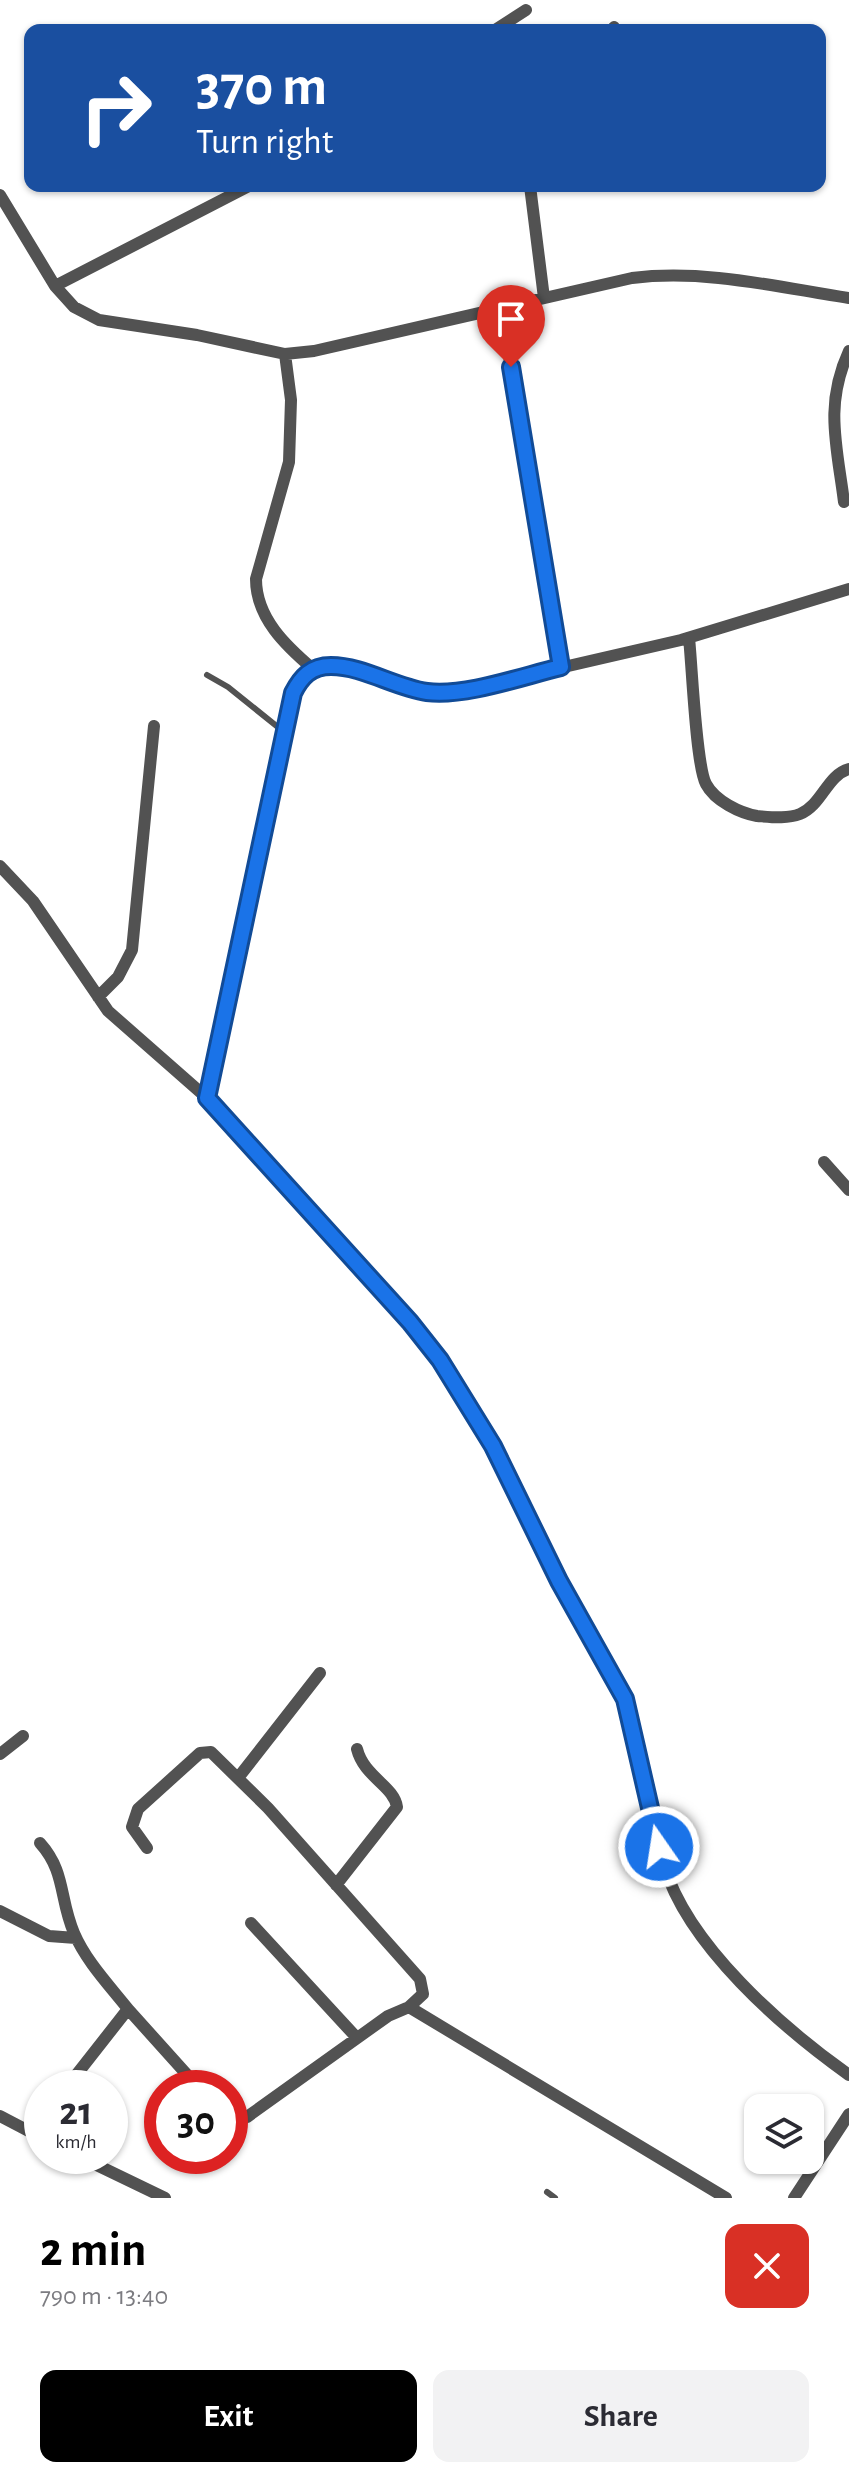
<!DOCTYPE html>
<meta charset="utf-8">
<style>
:root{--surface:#fff;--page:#f2f2f3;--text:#2b2b33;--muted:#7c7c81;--accent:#000}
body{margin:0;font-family:"Alegreya Sans",sans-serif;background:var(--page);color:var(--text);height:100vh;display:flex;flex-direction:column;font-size:30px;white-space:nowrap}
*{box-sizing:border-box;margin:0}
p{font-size:26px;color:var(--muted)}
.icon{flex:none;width:44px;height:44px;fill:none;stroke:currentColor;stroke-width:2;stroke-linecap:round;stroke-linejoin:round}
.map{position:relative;height:2198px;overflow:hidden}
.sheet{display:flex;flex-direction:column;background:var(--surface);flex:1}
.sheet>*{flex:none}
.banner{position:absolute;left:24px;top:24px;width:802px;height:168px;border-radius:16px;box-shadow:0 2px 6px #0004;background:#1a4fa0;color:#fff;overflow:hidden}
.controls{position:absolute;left:744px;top:2094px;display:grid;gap:16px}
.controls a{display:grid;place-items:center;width:80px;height:80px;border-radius:16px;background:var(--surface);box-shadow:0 2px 6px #0004;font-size:40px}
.speed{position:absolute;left:24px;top:2070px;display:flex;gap:16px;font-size:40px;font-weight:700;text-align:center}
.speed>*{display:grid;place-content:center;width:104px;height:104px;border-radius:50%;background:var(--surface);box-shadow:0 2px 6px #0004;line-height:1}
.speed small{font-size:20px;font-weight:400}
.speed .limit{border:12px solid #d22;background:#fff;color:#111}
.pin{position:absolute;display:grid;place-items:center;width:68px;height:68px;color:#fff;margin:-82px -34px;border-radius:50% 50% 50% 0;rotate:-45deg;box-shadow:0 0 8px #0007}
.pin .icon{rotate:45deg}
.me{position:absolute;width:88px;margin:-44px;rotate:347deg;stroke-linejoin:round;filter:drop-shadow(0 0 6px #0008)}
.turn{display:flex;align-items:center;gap:28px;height:168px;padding:0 40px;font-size:36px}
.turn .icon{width:104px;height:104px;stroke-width:2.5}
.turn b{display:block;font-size:56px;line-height:68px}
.round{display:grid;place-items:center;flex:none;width:84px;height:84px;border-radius:16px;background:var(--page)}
.headline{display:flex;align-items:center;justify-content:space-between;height:136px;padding:0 40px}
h1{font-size:48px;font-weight:700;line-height:60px;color:var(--accent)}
.cta{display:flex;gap:16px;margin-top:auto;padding:16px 40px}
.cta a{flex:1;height:92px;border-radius:16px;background:var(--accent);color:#fff;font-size:32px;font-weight:700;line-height:92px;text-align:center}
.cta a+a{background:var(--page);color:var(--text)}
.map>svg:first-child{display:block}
</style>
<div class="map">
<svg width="849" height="2198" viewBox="0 0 849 2198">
<rect width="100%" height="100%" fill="#fff"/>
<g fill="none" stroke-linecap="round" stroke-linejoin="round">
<path stroke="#525252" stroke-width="6" d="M207,675l21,12 56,45
M547,2192l8,6"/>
<path stroke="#525252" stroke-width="12" d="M495,30l31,-20
M613,30l1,-3
M530,186l14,112
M0,195l55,91 19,21 25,13 98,15 88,19 29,-3 318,-73c73,-9 145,9 217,20
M55,286l194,-100
M501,308l60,359
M285,354l6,46 -2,62 -33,117c0,39 30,67 57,90
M844,502c-7,-56 -20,-97 5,-151
M689,638c3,27 7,128 17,146 9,17 34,29 51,32 14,1 30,3 43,-2 22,-9 27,-39 49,-45
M0,866l33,35 75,110 99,87 203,224c41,52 76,109 107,168 16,31 27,63 43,93 20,39 49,76 65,117 21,52 23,111 39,165 24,81 119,163 185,210
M98,997l20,-20 14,-27 22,-224
M207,1098l86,-405c26,-51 77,-15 118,-4 14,3 29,3 44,3l226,-52 168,-51
M824,1162l25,28
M0,1754l23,-18
M238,1778l82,-105
M40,1843c26,29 19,55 34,90 12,28 35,52 54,76
M147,1848l-15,-21 6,-18 62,-56 11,-1 57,56 152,171 3,15 -14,13
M336,1885l61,-78c-3,-21 -33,-30 -40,-58
M0,1911l49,25 27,2
M251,1923l106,115
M66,2088l62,-79 71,79
M0,2116l42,22
M230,2118l17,-1 141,-101 21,-9 317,191
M32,2132l10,-13
M78,2156l87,42
M794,2198l55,-84"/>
</g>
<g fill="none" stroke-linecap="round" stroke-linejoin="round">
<g stroke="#114b97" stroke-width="20">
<path id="route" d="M511,367l50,300c-38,9 -96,30 -134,25 -33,-5 -64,-26 -96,-26 -20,0 -30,11 -38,27l-86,405 203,224 30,38 53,86 66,135 66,118 34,148"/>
</g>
<use href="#route" stroke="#1a73e8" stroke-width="14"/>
</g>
</svg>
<div class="controls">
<a><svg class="icon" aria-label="layers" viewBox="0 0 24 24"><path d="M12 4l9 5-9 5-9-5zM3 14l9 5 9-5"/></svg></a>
</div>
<div class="speed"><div>21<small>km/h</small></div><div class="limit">30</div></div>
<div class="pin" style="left:511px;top:367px;background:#d93025"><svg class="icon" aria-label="arrive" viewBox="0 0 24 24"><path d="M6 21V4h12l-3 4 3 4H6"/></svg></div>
<svg class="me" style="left:659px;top:1847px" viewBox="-20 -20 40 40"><circle r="17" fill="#1a73e8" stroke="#fff" stroke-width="3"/><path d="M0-11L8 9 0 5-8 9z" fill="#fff"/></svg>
<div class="banner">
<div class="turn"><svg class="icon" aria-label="right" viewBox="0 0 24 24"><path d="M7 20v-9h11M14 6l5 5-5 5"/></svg><div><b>370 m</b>Turn right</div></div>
</div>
</div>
<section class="sheet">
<div class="headline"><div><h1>2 min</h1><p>790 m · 13:40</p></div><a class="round" style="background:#d93025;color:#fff"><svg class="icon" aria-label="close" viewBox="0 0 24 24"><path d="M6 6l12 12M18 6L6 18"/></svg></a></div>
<div class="cta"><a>Exit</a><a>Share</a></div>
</section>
